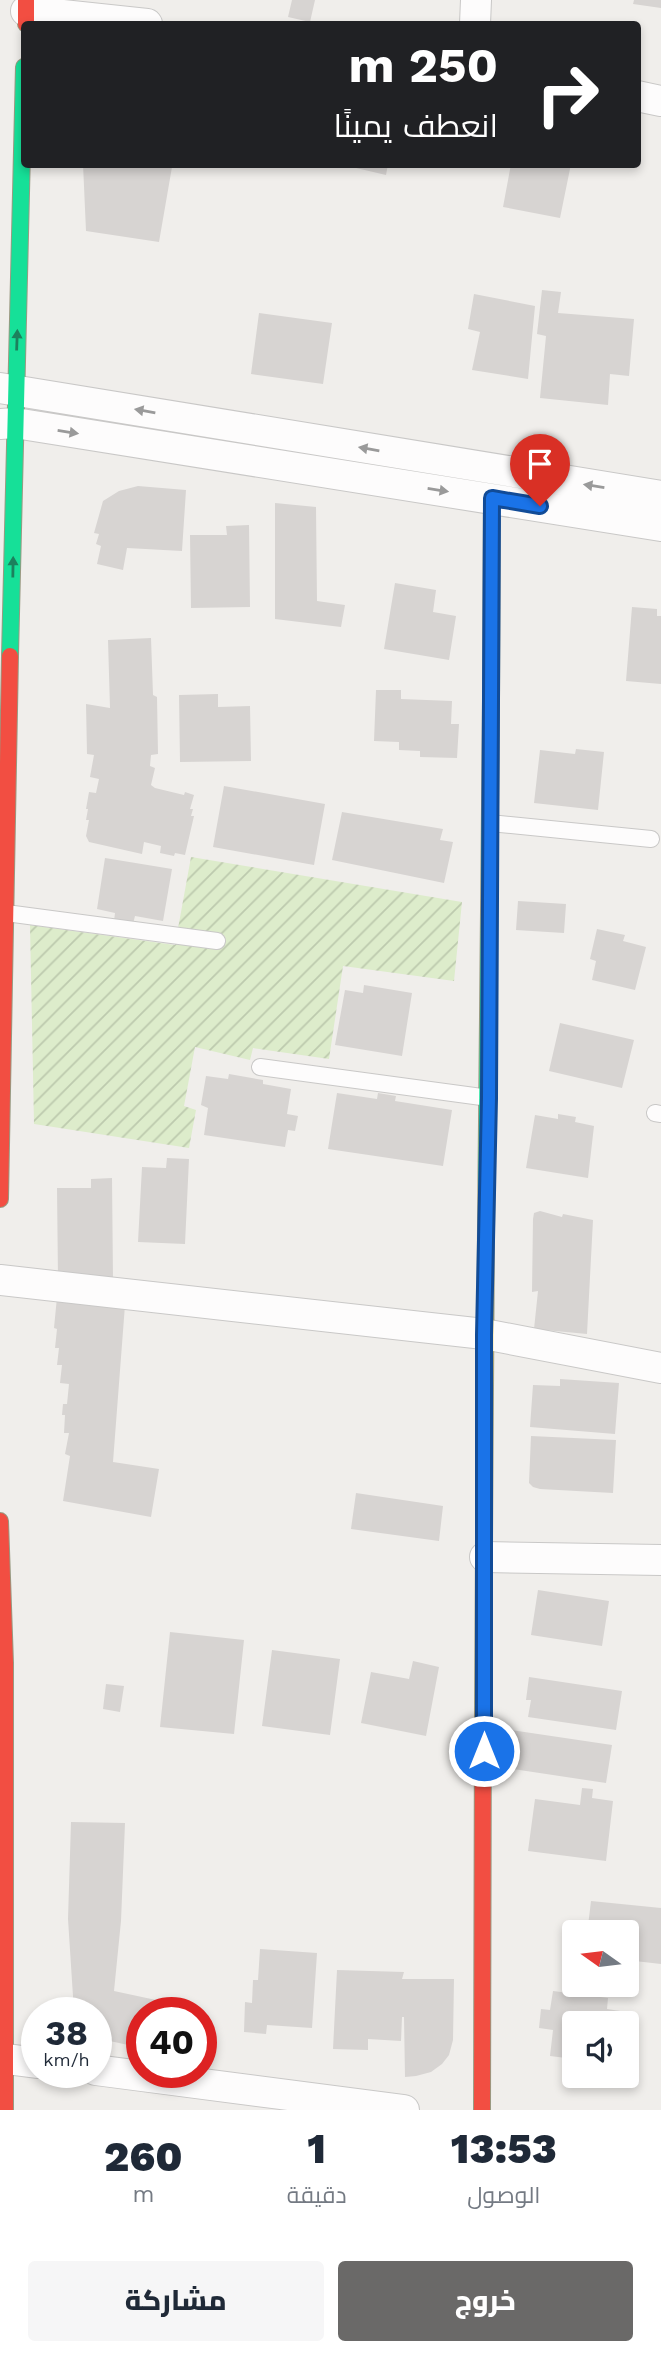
<!DOCTYPE html>
<html lang="ar">
<meta charset="utf-8">
<style>
:root{--surface:#fff;--page:#f6f6f7;--text:#1f2937;--muted:#747a83;--accent:#6a6968}
body{margin:0;font-family:"Work Sans",Cairo,sans-serif;background:var(--page);color:var(--text);direction:rtl;height:100vh;display:flex;flex-direction:column;font-size:26px;white-space:nowrap}
*{box-sizing:border-box;margin:0}
p{font-size:23px;color:var(--muted)}
.icon{flex:none;width:38px;height:38px;fill:none;stroke:currentColor;stroke-width:2;stroke-linecap:round;stroke-linejoin:round}
.map{position:relative;height:2110px;overflow:hidden;direction:ltr}
.drawer{display:flex;flex-direction:column;background:var(--surface);flex:1}
.drawer>*{flex:none}
.guide{position:absolute;left:21px;top:21px;width:620px;height:147px;border-radius:7px;box-shadow:0 4px 10px #0003;direction:rtl;background:#202124;color:#fff;overflow:hidden}
.needle{width:46px;rotate:284deg}
.buttons{position:absolute;left:562px;top:1920px;display:grid;gap:14px}
.buttons a{display:grid;place-items:center;width:77px;height:77px;border-radius:7px;background:var(--surface);box-shadow:0 4px 10px #0003;font-size:35px}
.speed{position:absolute;left:21px;top:1997px;display:flex;gap:14px;font-size:35px;font-weight:700;text-align:center}
.speed>*{display:grid;place-content:center;width:91px;height:91px;border-radius:50%;background:var(--surface);box-shadow:0 4px 10px #0003;line-height:1}
.speed small{font-size:18px;font-weight:400}
.speed .limit{border:10px solid #d22;background:#fff;color:#111}
.pin{position:absolute;display:grid;place-items:center;width:60px;height:60px;color:#fff;margin:-72px -30px;border-radius:50% 50% 50% 0;rotate:-45deg;box-shadow:0 0 7px #0007}
.pin .icon{rotate:45deg}
.me{position:absolute;width:77px;margin:-38px;rotate:0deg;stroke-linejoin:round;filter:drop-shadow(0 0 5px #0008)}
.turn{display:flex;align-items:center;gap:24px;height:147px;padding:0 28px;font-size:32px}
.turn .icon{width:91px;height:91px;stroke-width:2.5}
.turn b{display:block;font-size:49px;line-height:60px}
.eta{display:flex;justify-content:space-evenly;align-items:center;height:119px;text-align:center}
.eta b{font-size:42px;font-weight:800;line-height:49px}
.primary-button{display:flex;gap:14px;margin-top:auto;padding:14px 28px}
.primary-button a{flex:1;height:80px;border-radius:7px;background:var(--accent);color:#fff;font-size:28px;font-weight:800;line-height:80px;text-align:center}
.primary-button a+a{background:var(--page);color:var(--text)}
.map>svg:first-child{display:block}
</style>
<div class="map">
<svg width="661" height="2110" viewBox="0 0 661 2110">
<defs>
<pattern id="garden-furrows" width="10" height="10" patternUnits="userSpaceOnUse" patternTransform="scale(1.75)"><rect width="10" height="10" fill="#ddeccb"/><path d="M-1 1l2-2M0 10L10 0M9 11l2-2" fill="none" stroke="#bdcaae"/></pattern>
</defs>
<rect width="100%" height="100%" fill="#f0eeeb"/>
<path fill="url(#garden-furrows)" d="M191,857l271,45 -8,79 -111,-15 -14,93 -76,-11 -3,12 -55,-13 -11,59 12,4 -7,38 -155,-24 -4,-199 145,20z"/>
<path fill="#d7d4d2" d="M292,0h23l-5,22 -22,-5z
M634,0h27v8l-28,-4z
M83,164h73l16,3 -13,75 -73,-11z
M339,164h49l-2,11z
M511,164h60l-11,54 -57,-11z
M542,290l19,2 -3,21 76,6 -5,57 -19,-2 -2,31 -68,-7 6,-62 -9,-2z
M474,294l61,12 -7,73 -56,-9 8,-38 -12,-3z
M259,313l73,10 -9,61 -72,-10z
M138,486l48,4 -4,61 -55,-3 -4,22 -26,-6 4,-18 -5,-2 3,-10 -5,-1 9,-32 16,-10z
M275,503l41,4 1,94 28,4 -4,22 -66,-8z
M249,525l1,82 -59,1 -1,-73h37l-1,-9z
M395,583l41,7 -3,22 23,4 -7,44 -65,-11z
M632,607l25,2v7h4v68l-35,-3z
M151,638l2,57 4,2 1,57 -7,1 -1,11 5,2 -4,17 4,3 29,7 1,-3 9,3 -4,14h3l-2,7h3l-9,39 -10,-2 -1,3 -14,-3 1,-7 -17,-4 -2,12 -53,-12 -3,-6 3,-16h-3l2,-11h-2l3,-17 7,1 3,-14 -9,-2 4,-22 -7,-1 -1,-50 24,4 -2,-68z
M376,690h25v9l51,2 -1,23h8l-2,34 -37,-1v-6l-21,-1v-8l-25,-1z
M218,694v13l32,-1 1,55 -71,1 -1,-67z
M576,749l28,3 -6,58 -64,-7 6,-53 35,4z
M224,786l101,18 -11,61 -101,-18z
M342,812l101,17 -3,11 13,2 -9,41 -112,-23z
M105,858l67,11 -9,52 -28,-5 -2,8 -19,-3 1,-8 -18,-4z
M518,901l48,3 -2,29 -48,-3z
M597,929l28,6 -2,6 23,6 -11,43 -43,-10 4,-19 -6,-2z
M364,985l48,8 -10,63 -67,-11 10,-55 18,3z
M560,1023l74,17 -12,48 -73,-17z
M229,1074l34,6v4l28,5 -4,25 11,2 -3,15 -7,-1 -3,17 -81,-12 4,-27 -7,-3 5,-29 22,3z
M337,1093l40,6 1,-6 18,3 -1,5 57,9 -9,56 -115,-17z
M558,1114l18,3 -1,5 19,4 -6,52 -62,-10 9,-53 23,4z
M167,1158l22,1 -4,85 -47,-2 4,-75 24,1z
M112,1178l1,101h-55l-1,-91h34v-9z
M540,1211l22,6 1,-3 30,6 -6,114 -53,-5 4,-38 -6,1 1,-73 1,-6z
M57,1297l68,8 -12,157 46,7 -8,48 -88,-16 7,-45 -5,-2 4,-21h-5l1,-18h-3l1,-11h4l2,-20 -9,-1 2,-18h-5l2,-17h-4l2,-19 -3,-1z
M560,1379l59,4 -4,51 -85,-7 3,-42 27,1z
M531,1436l85,4 -3,53 -73,-4 -7,-2 -4,-4z
M356,1493l87,13 -4,35 -88,-12z
M538,1590l71,11 -7,45 -71,-11z
M170,1632l74,8 -10,94 -74,-7z
M272,1650l68,9 -10,76 -68,-9z
M413,1661l26,6 -13,69 -65,-13 10,-51 38,7z
M529,1677l93,14 -6,39 -88,-13 3,-17h-5z
M106,1684l18,2 -4,26 -17,-3z
M511,1730l101,15 -6,38 -100,-15z
M582,1788l11,1 -1,9 21,3 -7,60 -78,-10 7,-52 45,6z
M71,1822l54,1 -4,98 -7,70 42,9 -2,12h-12v36l-46,-10v-26h-22l-6,-93z
M591,1901l70,7v56l-35,-4v-28h-46l1,-7 7,1z
M260,1949l57,4 -5,75 -45,-3 -1,9 -22,-2 1,-30 7,1 1,-23h5z
M337,1970l67,2 -2,7h52l-1,61 -4,15 -7,9 -11,8 -15,4 -11,1 -1,-60h-2l-1,24 -33,-2v11l-35,-1z
M553,1991l55,7 -1,11 20,3 -1,11h-52v36l-24,-3 3,-26 -14,-2 2,-19 9,1z"/>
<g fill="none" stroke-linecap="round" stroke-linejoin="round">
<g stroke="#c9c8c7" stroke-width="18">
<path id="lane" d="M490,823l161,16
M6,913l211,28
M260,1067l229,31
M655,1113l6,1"/>
</g>
<g stroke="#c9c8c7" stroke-width="32">
<path id="street" d="M26,11l121,13
M475,24l1,-24
M637,96l24,5
M0,388l661,108
M0,424l15,-1 646,103
M0,1280l484,54 177,34
M485,1557l176,3
M0,2058l37,5
M96,2070l308,40"/>
</g>
<g stroke="#999a82" stroke-width="18">
<path id="fast" d="M10,656l14,-589
M486,1228l5,-527"/>
</g>
<g stroke="#999a82" stroke-width="18">
<path id="slow" d="M483,1705l3,-477"/>
</g>
<g stroke="#999a82" stroke-width="18">
<path id="jam" d="M26,0v24
M491,701l1,-203
M0,1199l10,-543
M0,1521l5,142v447
M482,2110l1,-405"/>
</g>
<use href="#lane" stroke="#fdfcfc" stroke-width="16"/>
<use href="#street" stroke="#fdfcfc" stroke-width="30"/>
<use href="#fast" stroke="#16e098" stroke-width="16"/>
<use href="#slow" stroke="#ffcf43" stroke-width="16"/>
<use href="#jam" stroke="#f24e42" stroke-width="16"/>
</g>
<defs><path id="oneway-solid" d="M-6-.8H1V-3.2L6.5 0L1 3.2V.8H-6Z" transform="scale(1.75)"/></defs>
<g fill="#1c815d">
<use href="#oneway-solid" transform="translate(17 340) rotate(-88)"/>
<use href="#oneway-solid" transform="translate(13 567) rotate(-89)"/>
</g>
<g fill="#9a9a9a">
<use href="#oneway-solid" transform="translate(145 411) rotate(-170)"/>
<use href="#oneway-solid" transform="translate(68 432) rotate(9)"/>
<use href="#oneway-solid" transform="translate(369 449) rotate(-170)"/>
<use href="#oneway-solid" transform="translate(594 486) rotate(-171)"/>
<use href="#oneway-solid" transform="translate(438 490) rotate(9)"/>
</g>
<g fill="none" stroke-linecap="round" stroke-linejoin="round">
<g stroke="#114b97" stroke-width="18">
<path id="route" d="M484,1751v-416l5,-237 3,-600 48,8"/>
</g>
<use href="#route" stroke="#1a73e8" stroke-width="12"/>
</g>
</svg>
<div class="buttons">
<a><svg class="needle" viewBox="-14 -14 28 28"><path d="M0-13l5 13h-10z" fill="#e53935"/><path d="M0 13l5-13h-10z" fill="#747a83"/></svg></a>
<a><svg class="icon" aria-label="sound" viewBox="0 0 24 24"><path d="M4 9h4l5-4v14l-5-4H4zM17 9q2 3 0 6"/></svg></a>
</div>
<div class="speed"><div>38<small>km/h</small></div><div class="limit">40</div></div>
<div class="pin" style="left:540px;top:506px;background:#d93025"><svg class="icon" aria-label="arrive" viewBox="0 0 24 24"><path d="M6 21V4h12l-3 4 3 4H6"/></svg></div>
<svg class="me" style="left:484px;top:1751px" viewBox="-20 -20 40 40"><circle r="17" fill="#1a73e8" stroke="#fff" stroke-width="3"/><path d="M0-11L8 9 0 5-8 9z" fill="#fff"/></svg>
<div class="guide">
<div class="turn"><svg class="icon" aria-label="right" viewBox="0 0 24 24"><path d="M7 20v-9h11M14 6l5 5-5 5"/></svg><div><b>250 m</b>انعطف يمينًا</div></div>
</div>
</div>
<section class="drawer">
<div class="eta">
<div><b>13:53</b><p>الوصول</p></div>
<div><b>1</b><p>دقيقة</p></div>
<div><b>260</b><p>m</p></div>
</div>
<div class="primary-button"><a>خروج</a><a>مشاركة</a></div>
</section>
